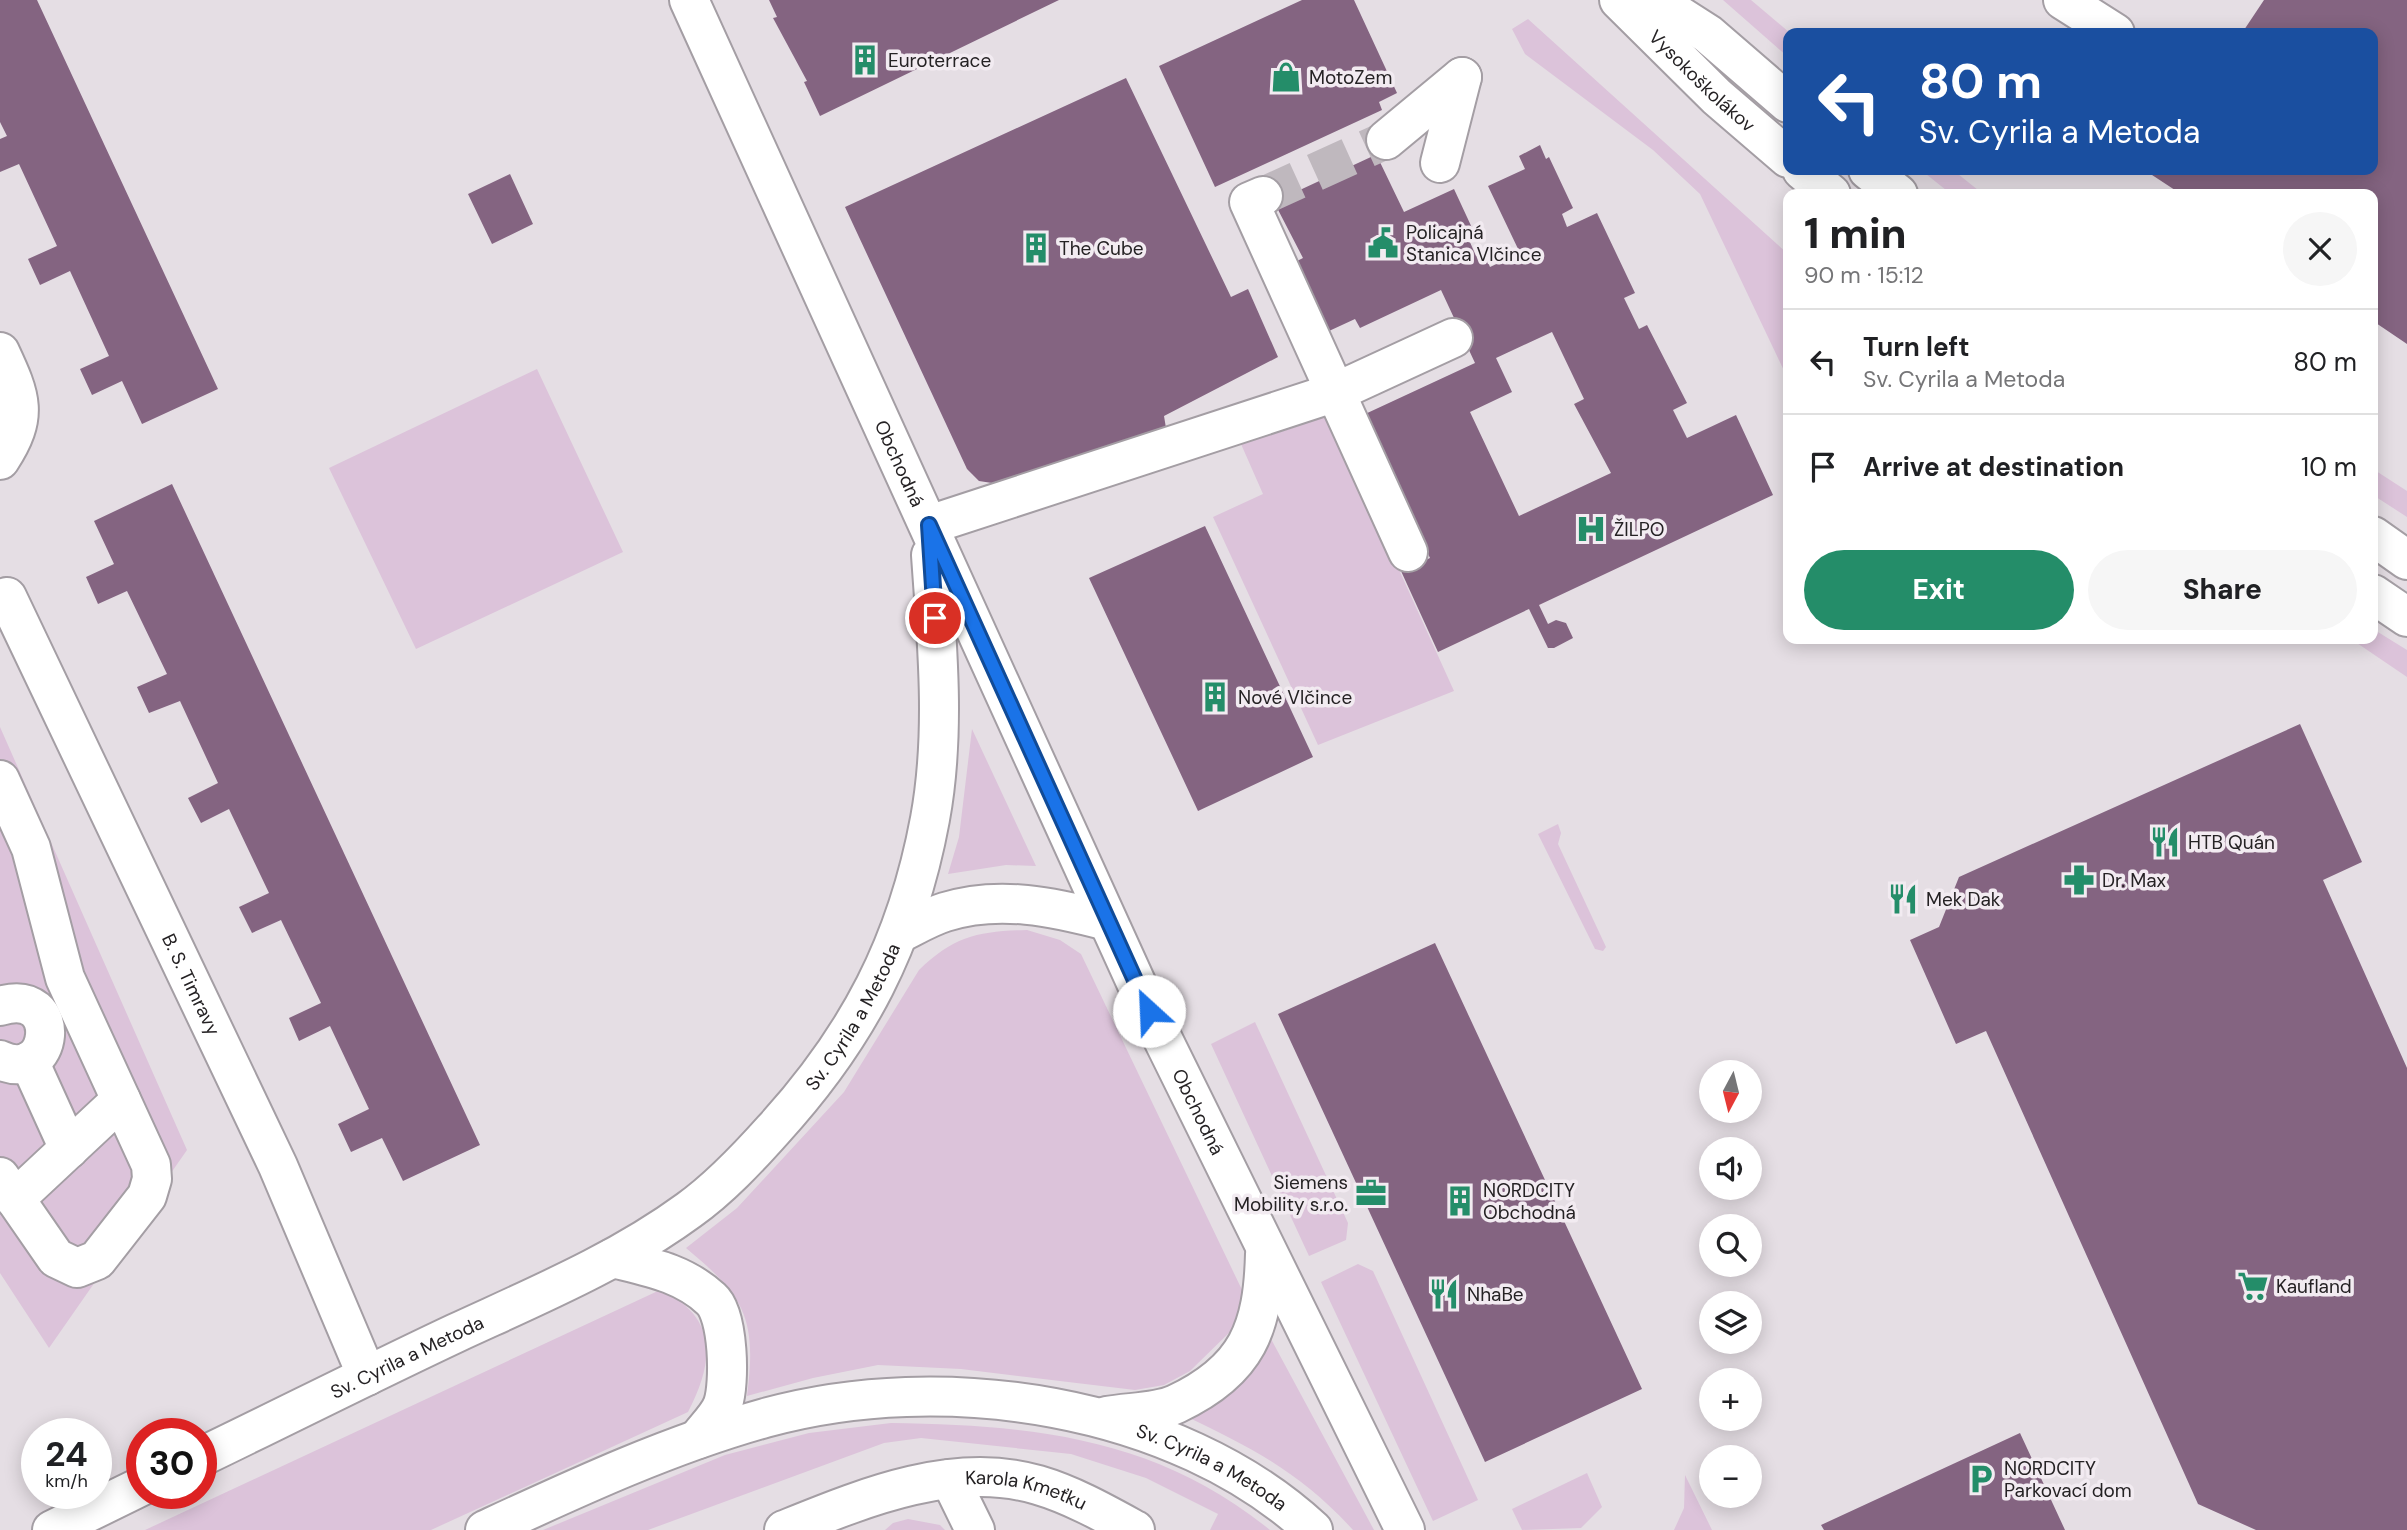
<!DOCTYPE html>
<meta charset="utf-8">
<style>
:root{--surface:#fff;--page:#f6f6f6;--text:#202124;--muted:#757577;--line:#e0e0e0;--accent:#248d69}
body{margin:0;font-family:"DM Sans",sans-serif;background:var(--page);color:var(--text);height:100vh;display:flex;flex-direction:column;font-size:26px;white-space:nowrap}
*{box-sizing:border-box;margin:0}
p{font-size:23px;color:var(--muted)}
.icon{flex:none;width:38px;height:38px;fill:none;stroke:currentColor;stroke-width:2;stroke-linecap:round;stroke-linejoin:round}
.map{position:relative;flex:1;overflow:hidden}
.sheet{position:absolute;left:1783px;top:189px;width:595px;height:455px;display:flex;flex-direction:column;background:var(--surface);border-radius:14px;box-shadow:0 4px 18px #0003}
.sheet>*{flex:none}
.banner{position:absolute;left:1783px;top:28px;width:595px;height:147px;border-radius:14px;box-shadow:0 4px 18px #0003;background:#1a4fa0;color:#fff;overflow:hidden}
.needle{width:46px;rotate:187deg}
.fabs{position:absolute;left:1699px;top:1060px;display:grid;gap:14px}
.fabs a{display:grid;place-items:center;width:63px;height:63px;border-radius:50%;background:var(--surface);box-shadow:0 4px 18px #0003;font-size:35px}
.speed{position:absolute;left:21px;top:1418px;display:flex;gap:14px;font-size:35px;font-weight:700;text-align:center}
.speed>*{display:grid;place-content:center;width:91px;height:91px;border-radius:50%;background:var(--surface);box-shadow:0 4px 18px #0003;line-height:1}
.speed small{font-size:18px;font-weight:400}
.speed .limit{border:10px solid #d22;background:#fff;color:#111}
.pin{position:absolute;display:grid;place-items:center;width:60px;height:60px;color:#fff;margin:-30px;border:4px solid #fff;border-radius:50%;box-shadow:0 2px 7px #0007}
.me{position:absolute;width:77px;margin:-38px;rotate:335deg;stroke-linejoin:round;filter:drop-shadow(0 0 5px #0008)}
.turn{display:flex;align-items:center;gap:24px;height:147px;padding:0 21px;font-size:32px}
.turn .icon{width:91px;height:91px;stroke-width:2.5}
.turn b{display:block;font-size:49px;line-height:60px}
.round{display:grid;place-items:center;flex:none;width:74px;height:74px;border-radius:37px;background:var(--page)}
.summary{display:flex;align-items:center;justify-content:space-between;height:119px;padding:0 21px}
h1{font-size:42px;font-weight:800;line-height:52px}
.cta{display:flex;gap:14px;margin-top:auto;padding:14px 21px}
.cta a{flex:1;height:80px;border-radius:42px;background:var(--accent);color:#fff;font-size:28px;font-weight:800;line-height:80px;text-align:center}
.cta a+a{background:var(--page);color:var(--text)}
ul{padding:0;list-style:none}
li{display:flex;align-items:center;gap:21px;height:105px;padding:0 21px;border-top:2px solid var(--line)}
li div{flex:1}
li b{display:block;font-size:26px}
li em{font-style:normal}
.map>svg:first-child{display:block}
</style>
<div class="map">
<svg width="2407" height="1530" viewBox="0 0 2407 1530">
<rect width="100%" height="100%" fill="#e5dee4"/>
<path fill="#dcc3da" d="M1723,0h28l39,33 -2,24z
M1528,19l260,235v125l-88,-185 -47,-44 -128,-96 -13,-25z
M1921,170h32l30,24h-32z
M537,369l86,183 -207,97 -87,-181z
M1314,411l18,11 122,269 -136,54 -105,-228 50,-23 -22,-50 61,-19 -2,-9z
M2373,469l34,22v26l-34,-22z
M2373,629l34,21v27l-56,-38h22z
M0,727l187,423 -138,198 -49,-75z
M972,729l64,137 -30,-1 -58,9 11,-37z
M1558,824l3,9 -3,11 48,103 -3,4 -8,-2 -57,-115z
M1027,930l33,10 21,14 162,338 -8,35 -45,44 -26,14 -29,5 -174,-21 -83,-4 -65,13 -66,18c10,-78 -2,-99 -61,-148l51,-40 107,-116 75,-122c35,-34 60,-39 108,-40z
M1255,1022l93,201 -2,17 -37,16 -98,-212z
M1358,1264l15,7 105,229 -45,21 -112,-239z
M660,1290c59,27 54,72 28,122l-257,118h-286z
M1271,1339l103,191h-21c-52,-57 -102,-83 -170,-115l70,-49z
M891,1423c140,2 265,14 379,107h-60l8,-16 -72,-36 -75,-24 -150,-16 -37,5 -236,87h-105l182,-75 84,-22z
M1587,1473l15,34 -21,21 -59,2 -10,-21z
M1685,1475l27,55h-38l10,-22z
M908,1519l32,6 5,5h-60l8,-7z"/>
<path fill="#846481" fill-rule="evenodd" d="M0,0h37l181,389 -76,35 -20,-43 -30,14 -12,-26 29,-13 -39,-85 -30,14 -12,-26 29,-13 -38,-82 -19,8v-33l7,-3 -7,-14z
M769,0h290l-239,116 -16,-34 3,-1 -34,-63 4,-1z
M1302,0h52l43,93 -18,9 3,8 -167,77 -56,-121z
M2264,0h143v344l-34,-23v-127h-192l-32,-21 2,-3h222v-137h-131z
M1126,78l105,219 17,-8 30,68 -114,59 2,12 -174,55 -13,-2 -12,-12 -122,-262z
M1414,137l1,4 -37,17 26,54 50,-23 19,41 -7,3 10,23 8,-3 6,14 30,-14 -32,-67 37,-17 -6,-13 21,-11 6,14 3,-2 24,51 -11,6 5,13 30,-14 38,80 -11,5 15,31 8,-4 40,78 -14,7 14,28 49,-23 37,80 -234,110 9,19 8,-4 10,3 7,15 -19,10h-6l-19,-39 -91,43 -37,-81 29,-13 -67,-143 112,-52 -34,-73 -81,38 -5,-9 -26,12 5,11 -3,2 -38,-81 10,-5 -29,-56zM1552,332l32,67 -10,5 37,69 -92,43 -49,-104 42,-20 -16,-34z
M510,174l23,50 -41,20 -24,-50z
M172,484l308,661 -77,36 -21,-43 -31,14 -13,-28 31,-15 -39,-83 -31,15 -10,-23 32,-15 -40,-83 -29,13 -13,-26 30,-14 -40,-84 -28,14 -13,-25 30,-15 -38,-82 -31,12 -12,-26 30,-13 -40,-83 -29,13 -12,-27 28,-13 -20,-43z
M1205,526l108,231 -115,54 -109,-233z
M2300,724l62,138 -39,18 84,188v462h-151l-58,-26 -212,-473 -30,13 -46,-104 29,-13 20,-50z
M1435,943l207,446 -157,73 -207,-448z
M2020,1433l45,97h-241l-3,-5z"/>
<g fill="none" stroke-linecap="round" stroke-linejoin="round">
<path stroke="#bfb8be" stroke-width="38" stroke-dasharray="38 19" stroke-linecap="butt" d="M1263,196l123,-56"/>
<g stroke="#a49ea4" stroke-width="42">
<g id="minor">
<path id="s1" d="M689,0l460,1011 256,519"/>
<path id="s2" d="M1619,0l98,97 71,61"/>
<path d="M1655,0l53,34 80,69"/>
<path d="M2063,0l52,33"/>
<path d="M1386,140l76,-63"/>
<path d="M1440,163l22,-86"/>
<path d="M1802,170l29,24"/>
<path d="M1868,170l30,24"/>
<path d="M1263,196l-14,6 159,350"/>
<path d="M0,352c21,45 29,64 0,108"/>
<path d="M929,525l407,-133 117,-54"/>
<path d="M2373,536l34,24"/>
<path d="M2373,594l34,23"/>
<path id="s3" d="M7,597l271,569 89,210"/>
<path d="M0,780l31,68 34,130 86,187 1,14 -5,17 -50,64 -20,8 -21,-10 -56,-81"/>
<path d="M900,933c14,-7 29,-16 45,-21 54,-17 109,-5 162,9"/>
<path d="M0,1006c66,-20 54,80 0,54"/>
<path d="M29,1061l40,88"/>
<path d="M15,1199l106,-99"/>
<path d="M613,1258c36,9 70,15 98,41 18,16 19,84 12,105 -4,12 -18,25 -25,35"/>
<path d="M1107,1416c21,-4 50,-3 69,-12 72,-34 87,-76 89,-150"/>
<path id="s4" d="M201,1457c85,-41 170,-84 255,-124 80,-37 162,-71 233,-123 31,-22 59,-52 84,-80 85,-93 134,-187 157,-311 16,-86 7,-177 1,-264"/>
<path d="M950,1479l25,51"/>
<path d="M52,1530l90,-44"/>
<path id="s5" d="M485,1530c91,-42 183,-85 280,-112 177,-49 411,-15 548,112"/>
<path id="s6" d="M784,1530c77,-31 169,-70 254,-45 34,10 66,28 97,45"/>
</g>
</g>
<use href="#minor" stroke="#fff" stroke-width="38"/>
</g>
<g fill="none" stroke-linecap="round" stroke-linejoin="round">
<g stroke="#114b97" stroke-width="18">
<path id="route" d="M935,618l-6,-93 220,486"/>
</g>
<use href="#route" stroke="#1a73e8" stroke-width="12"/>
</g>
<defs>
<g id="building-bare" transform="scale(2.415)"><path d="M-4-6H4V6H1V3H-1V6H-4ZM-2.5-4.3h1.7v1.8h-1.7ZM.8-4.3h1.7v1.8H.8ZM-2.5-1h1.7V.8h-1.7ZM.8-1h1.7V.8H.8Z" fill="#248d69" stroke="#f2ebf1" stroke-width="2.5" paint-order="stroke"/></g>
<g id="shop-bare" transform="scale(2.415)"><path d="M-5-2.5h2.3a2.7 3.5 0 0 1 5.4 0H5L5.5 6h-11ZM-1.5-2.5h3a1.5 2.3 0 0 0-3 0Z" fill="#248d69" stroke="#f2ebf1" stroke-width="2.5" paint-order="stroke"/></g>
<g id="civic-bare" transform="scale(2.415)"><path d="M-.6-6.5H3V-4.5H.6V-3L4-1V1h2V6H-6V1h2V-1L-.6-3ZM-1.2 2.5V6h2.4V2.5Z" fill="#248d69" stroke="#f2ebf1" stroke-width="2.5" paint-order="stroke"/></g>
<g id="hospital-bare" transform="scale(2.415)"><path d="M-5-5h3v3.5h4V-5h3V5h-3V1.5h-4V5h-3Z" fill="#248d69" stroke="#f2ebf1" stroke-width="2.5" paint-order="stroke"/></g>
<g id="restaurant-bare" transform="scale(2.415)"><path d="M-5-6h1v4h1v-4h1v4h1v-4h1v5L-1.5 .5V6h-2V.5L-5-1ZM5-6V6H3V1.5H1.5Q1.5-4 5-6Z" fill="#248d69" stroke="#f2ebf1" stroke-width="2.5" paint-order="stroke"/></g>
<g id="pharmacy-bare" transform="scale(2.415)"><path d="M-2-6h4v4h4v4h-4v4h-4v-4h-4v-4h4Z" fill="#248d69" stroke="#f2ebf1" stroke-width="2.5" paint-order="stroke"/></g>
<g id="office-bare" transform="scale(2.415)"><path d="M-6-3h4V-5.5h4V-3h4V5H-6ZM-1-4.5V-3h2v-1.5ZM-6 0V1H6V0Z" fill="#248d69" stroke="#f2ebf1" stroke-width="2.5" paint-order="stroke"/></g>
<g id="supermarket-bare" transform="scale(2.415)"><path d="M-6-5.5h2.5l.6 2H6L4.5 2H-2.5L-4.4-4H-6ZM-1.5 3.2a1.3 1.3 0 1 0 .1 0ZM3 3.2a1.3 1.3 0 1 0 .1 0Z" fill="#248d69" stroke="#f2ebf1" stroke-width="2.5" paint-order="stroke"/></g>
<g id="parking-bare" transform="scale(2.415)"><path d="M-3.5-5.5H1a3.5 3.5 0 0 1 0 7H-1V5.5H-3.5ZM-1-3.4V-.6H.8a1.4 1.4 0 0 0 0-2.8Z" fill="#248d69" stroke="#f2ebf1" stroke-width="2.5" paint-order="stroke"/></g>
</defs>
<g fill-rule="evenodd">
<use href="#building-bare" x="865" y="60"/>
<use href="#shop-bare" x="1286" y="77"/>
<use href="#civic-bare" x="1383" y="243"/>
<use href="#building-bare" x="1036" y="248"/>
<use href="#hospital-bare" x="1591" y="529"/>
<use href="#building-bare" x="1215" y="697"/>
<use href="#restaurant-bare" x="2165" y="842"/>
<use href="#pharmacy-bare" x="2079" y="880"/>
<use href="#restaurant-bare" x="1903" y="899"/>
<use href="#office-bare" x="1371" y="1193"/>
<use href="#building-bare" x="1460" y="1201"/>
<use href="#supermarket-bare" x="2253" y="1286"/>
<use href="#restaurant-bare" x="1444" y="1294"/>
<use href="#parking-bare" x="1981" y="1479"/>
</g>
<g text-anchor="middle" dominant-baseline="central" stroke-width="7" stroke-linejoin="round" paint-order="stroke">
<g font-size="19" fill="#252224" stroke="#f2ebf1" text-anchor="start">
<text x="888" y="60">Euroterrace</text>
<text x="1309" y="77">MotoZem</text>
<text x="1406" y="232">Policajná<tspan x="1406" dy="22">Stanica Vlčince</tspan></text>
<text x="1059" y="248">The Cube</text>
<text x="1614" y="529">ŽILPO</text>
<text x="1238" y="697">Nové Vlčince</text>
<text x="2188" y="842">HTB Quán</text>
<text x="2102" y="880">Dr. Max</text>
<text x="1926" y="899">Mek Dak</text>
<text x="1348" y="1182" text-anchor="end">Siemens<tspan x="1348" dy="22">Mobility s.r.o.</tspan></text>
<text x="1483" y="1190">NORDCITY<tspan x="1483" dy="22">Obchodná</tspan></text>
<text x="2276" y="1286">Kaufland</text>
<text x="1467" y="1294">NhaBe</text>
<text x="2004" y="1468">NORDCITY<tspan x="2004" dy="22">Parkovací dom</tspan></text>
</g>
<g font-size="19" fill="#252224" stroke="#f2ebf1">
<text stroke="none"><textPath href="#s2" startOffset="116">Vysokoškolákov</textPath></text>
<text stroke="none"><textPath href="#s1" startOffset="509">Obchodná</textPath></text>
<text stroke="none"><textPath href="#s3" startOffset="429">B. S. Timravy</textPath></text>
<text stroke="none"><textPath href="#s4" startOffset="803">Sv. Cyrila a Metoda</textPath></text>
<text stroke="none"><textPath href="#s1" startOffset="1223">Obchodná</textPath></text>
<text stroke="none"><textPath href="#s4" startOffset="229">Sv. Cyrila a Metoda</textPath></text>
<text stroke="none"><textPath href="#s5" startOffset="763">Sv. Cyrila a Metoda</textPath></text>
<text stroke="none"><textPath href="#s6" startOffset="252">Karola Kmeťku</textPath></text>
</g>
</g>
</svg>
<div class="fabs">
<a><svg class="needle" viewBox="-14 -14 28 28"><path d="M0-13l5 13h-10z" fill="#e53935"/><path d="M0 13l5-13h-10z" fill="#757577"/></svg></a>
<a><svg class="icon" aria-label="sound" viewBox="0 0 24 24"><path d="M4 9h4l5-4v14l-5-4H4zM17 9q2 3 0 6"/></svg></a>
<a><svg class="icon" aria-label="search" viewBox="0 0 24 24"><circle cx="10" cy="10" r="6"/><path d="M15 15l6 6"/></svg></a>
<a><svg class="icon" aria-label="layers" viewBox="0 0 24 24"><path d="M12 4l9 5-9 5-9-5zM3 14l9 5 9-5"/></svg></a>
<a>+</a>
<a>−</a>
</div>
<div class="speed"><div>24<small>km/h</small></div><div class="limit">30</div></div>
<div class="pin" style="left:935px;top:618px;background:#d93025"><svg class="icon" aria-label="arrive" viewBox="0 0 24 24"><path d="M6 21V4h12l-3 4 3 4H6"/></svg></div>
<svg class="me" style="left:1149px;top:1011px" viewBox="-20 -20 40 40"><circle r="19" fill="#fff"/><path d="M0-13L10 11 0 6-10 11z" fill="#1a73e8"/></svg>
<div class="banner">
<div class="turn"><svg class="icon" aria-label="left" viewBox="0 0 24 24"><path d="M17 20v-9H6M10 6l-5 5 5 5"/></svg><div><b>80 m</b>Sv. Cyrila a Metoda</div></div>
</div>
<section class="sheet">
<div class="summary"><div><h1>1 min</h1><p>90 m · 15:12</p></div><a class="round"><svg class="icon" aria-label="close" viewBox="0 0 24 24"><path d="M6 6l12 12M18 6L6 18"/></svg></a></div>
<ul>
<li><svg class="icon" aria-label="left" viewBox="0 0 24 24"><path d="M17 20v-9H6M10 6l-5 5 5 5"/></svg><div><b>Turn left</b><p>Sv. Cyrila a Metoda</p></div><em>80 m</em></li>
<li><svg class="icon" aria-label="arrive" viewBox="0 0 24 24"><path d="M6 21V4h12l-3 4 3 4H6"/></svg><div><b>Arrive at destination</b></div><em>10 m</em></li>
</ul>
<div class="cta"><a>Exit</a><a>Share</a></div>
</section>
</div>
